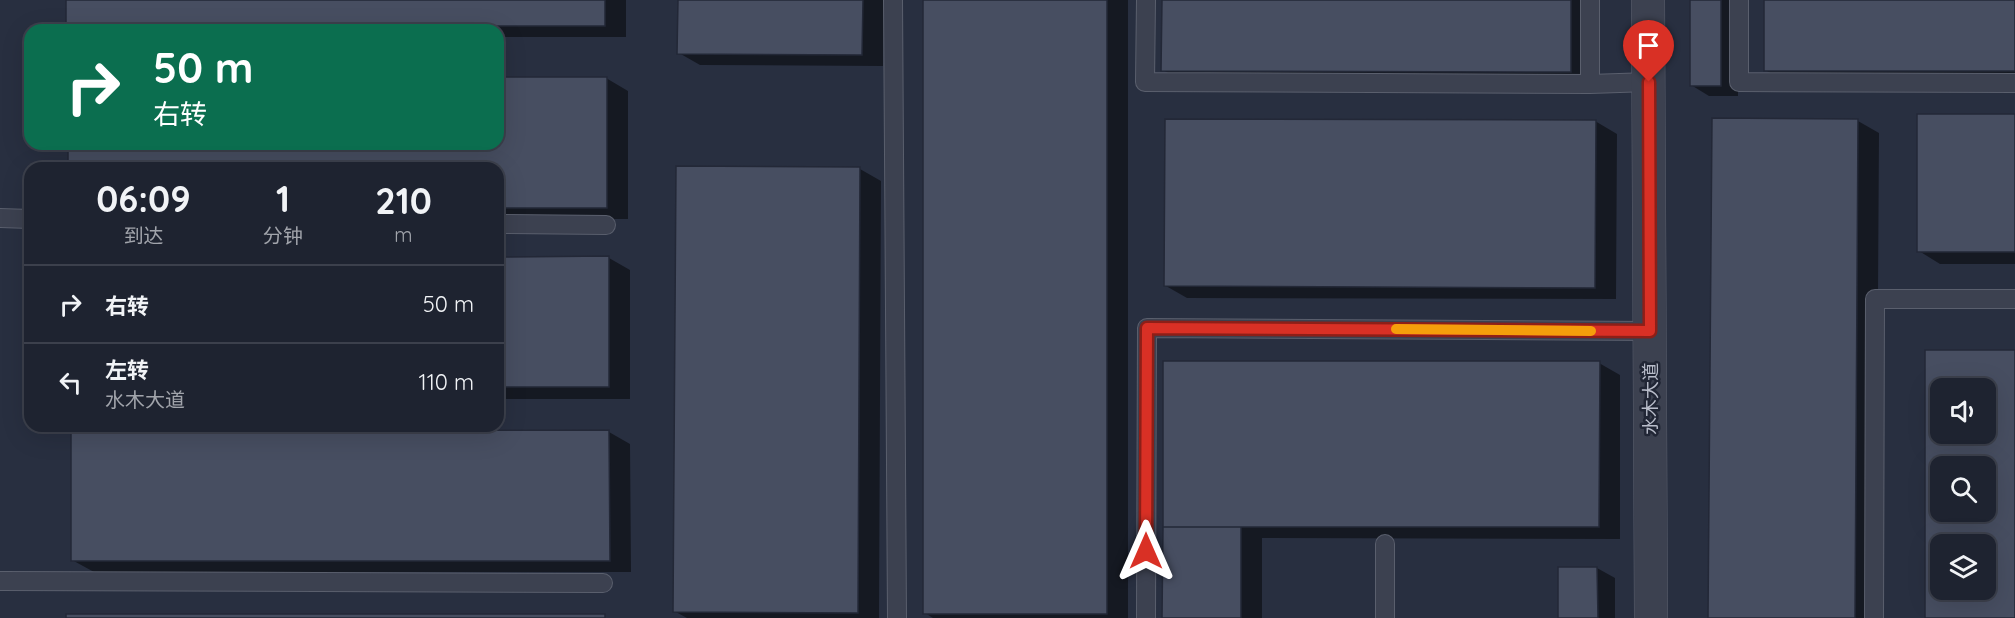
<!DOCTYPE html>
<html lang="zh">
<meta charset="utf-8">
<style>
:root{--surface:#1e2330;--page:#262b38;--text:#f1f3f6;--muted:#a1a4ab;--line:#3c404c}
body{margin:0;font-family:Quicksand,"Noto Sans SC",sans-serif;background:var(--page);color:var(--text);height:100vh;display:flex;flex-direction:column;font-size:22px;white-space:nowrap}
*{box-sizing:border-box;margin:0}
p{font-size:20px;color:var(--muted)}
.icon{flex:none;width:33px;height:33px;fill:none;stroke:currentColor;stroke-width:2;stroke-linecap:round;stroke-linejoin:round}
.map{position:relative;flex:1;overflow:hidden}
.sheet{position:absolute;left:24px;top:162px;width:480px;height:270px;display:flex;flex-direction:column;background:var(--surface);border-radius:18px;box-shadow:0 6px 24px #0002,0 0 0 2px var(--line)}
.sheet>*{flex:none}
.guide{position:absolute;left:24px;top:24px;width:480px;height:126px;border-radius:18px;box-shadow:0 6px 24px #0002,0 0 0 2px var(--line);background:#0b6e4f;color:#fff;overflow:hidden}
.tools{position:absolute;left:1930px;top:378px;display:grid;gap:12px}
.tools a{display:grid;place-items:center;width:66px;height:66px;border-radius:12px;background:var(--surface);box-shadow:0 6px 24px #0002,0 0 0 2px var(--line);font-size:30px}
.pin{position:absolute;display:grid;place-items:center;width:51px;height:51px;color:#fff;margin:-62px -26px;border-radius:50% 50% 50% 0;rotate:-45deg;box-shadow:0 0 6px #0007}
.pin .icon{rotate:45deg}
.me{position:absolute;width:66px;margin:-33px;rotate:0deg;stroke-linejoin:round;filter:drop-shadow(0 0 4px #0008)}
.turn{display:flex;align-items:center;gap:21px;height:126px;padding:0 30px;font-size:27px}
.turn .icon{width:78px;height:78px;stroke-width:2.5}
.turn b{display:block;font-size:42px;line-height:51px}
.eta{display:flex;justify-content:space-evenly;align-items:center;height:102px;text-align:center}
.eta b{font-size:36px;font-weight:800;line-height:42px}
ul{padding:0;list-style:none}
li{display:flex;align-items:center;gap:18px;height:78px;padding:0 30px;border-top:2px solid var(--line)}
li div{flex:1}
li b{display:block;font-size:22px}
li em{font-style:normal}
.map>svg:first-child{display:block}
</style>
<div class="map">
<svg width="2015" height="618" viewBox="0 0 2015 618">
<rect width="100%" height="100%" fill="#282f40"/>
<path fill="#0007" fill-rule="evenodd" d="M67,0h559v37h-128v-7h-422l-9,-5z
M679,0h205l-1,66 -183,-1 -21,-12z
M924,0h204v618h-195l-8,-5z
M1163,0h429v84l-408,-2 -21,-12z
M1692,0h46v96h-29l-18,-11z
M1765,0h250v82h-228l-22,-12z
M606,78l22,13v128h-130v-51h-429v-24h429v-65z
M2015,115v149h-75l-21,-13z
M1713,120l145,1 21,12 -3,485h-166z
M1595,121l22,13 -1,165 -429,-1 -21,-12z
M860,169l21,12 -2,437h-192l-13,-7z
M498,258h111l21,12v129h-132z
M1927,351h88v267h-88zM1941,388h45v46h-45zM1941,466h45v46h-45zM1941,544h45v46h-45z
M1164,362l435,1 21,12v164l-358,-1v80h-99z
M609,432l21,12 1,128h-537l-22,-12z
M1597,568l18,10v40h-56z"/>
<path fill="#474e61" stroke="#232837" stroke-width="1.5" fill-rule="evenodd" d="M66,0h539v26h-539z
M678,0h185l-1,55 -185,-1z
M923,0h184v614h-184z
M1162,0h409v72l-410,-1z
M1690,0h31v86h-31z
M1764,0h251v71h-251z
M498,77h109v131h-109v-40h-430v-24h430z
M1917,114h98v138h-98z
M1712,118l146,1 -3,499h-147z
M1165,119l431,1 -1,168 -431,-2z
M676,166l184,1 -2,446 -185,-1z
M609,256v131h-111v-130z
M1925,350h90v268h-90zM1941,388h45v46h-45zM1941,466h45v46h-45zM1941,544h45v46h-45z
M1163,361h437l-1,166h-436z
M609,430l1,131h-539v-130z
M1163,527h78v91h-79z
M1558,567h39l1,51h-40z
M66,614h539v4h-539z"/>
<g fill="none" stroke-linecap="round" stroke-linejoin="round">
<g stroke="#5a5f6d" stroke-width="20">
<path id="service" d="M893,0l4,618
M1146,0l-1,82 445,2 59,-2
M1739,0v82l276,1
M1590,84v-84
M0,218l30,1
M498,224l108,1
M1385,544v74
M0,581l603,2
M1146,618l1,-290 503,3
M1874,618l1,-319h140"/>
</g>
<g stroke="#5a5f6d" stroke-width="34">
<path id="minor" d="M1648,0l3,618"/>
</g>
<use href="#service" stroke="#3c4150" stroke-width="18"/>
<use href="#minor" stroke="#3c4150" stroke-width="33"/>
</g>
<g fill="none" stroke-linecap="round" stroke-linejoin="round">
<g stroke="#8d1f18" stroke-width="15">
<path id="route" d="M1146,551l1,-223 503,3 -1,-249"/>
</g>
<use href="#route" stroke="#d93025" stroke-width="10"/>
<path stroke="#f59e0b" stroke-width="10" d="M1396,329l195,2"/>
</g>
<g text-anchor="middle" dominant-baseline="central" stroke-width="5" stroke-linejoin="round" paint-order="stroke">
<g font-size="18" fill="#b9bdca" stroke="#212635">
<text transform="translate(1650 399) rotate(-90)">水木大道</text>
</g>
</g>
</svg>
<div class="tools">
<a><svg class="icon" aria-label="sound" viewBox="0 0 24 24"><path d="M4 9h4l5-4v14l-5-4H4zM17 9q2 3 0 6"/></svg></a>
<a><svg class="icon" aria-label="search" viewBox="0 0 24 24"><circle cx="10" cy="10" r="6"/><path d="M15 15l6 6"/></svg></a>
<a><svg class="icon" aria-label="layers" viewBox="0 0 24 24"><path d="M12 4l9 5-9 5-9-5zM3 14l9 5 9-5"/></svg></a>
</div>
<div class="pin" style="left:1649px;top:82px;background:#d93025"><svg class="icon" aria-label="arrive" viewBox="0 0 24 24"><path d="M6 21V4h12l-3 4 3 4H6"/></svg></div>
<svg class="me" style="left:1146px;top:551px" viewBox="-20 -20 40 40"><path d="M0-17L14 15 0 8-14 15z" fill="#d93025" stroke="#fff" stroke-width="4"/></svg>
<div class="guide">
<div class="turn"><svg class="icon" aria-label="right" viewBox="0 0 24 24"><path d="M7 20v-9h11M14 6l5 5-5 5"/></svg><div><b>50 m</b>右转</div></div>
</div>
<section class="sheet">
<div class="eta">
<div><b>06:09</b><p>到达</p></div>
<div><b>1</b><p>分钟</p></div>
<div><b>210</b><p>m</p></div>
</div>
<ul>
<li><svg class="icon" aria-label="right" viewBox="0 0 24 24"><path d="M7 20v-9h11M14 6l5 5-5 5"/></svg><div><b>右转</b></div><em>50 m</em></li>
<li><svg class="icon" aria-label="left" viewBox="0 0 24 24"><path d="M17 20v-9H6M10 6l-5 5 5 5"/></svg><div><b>左转</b><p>水木大道</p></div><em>110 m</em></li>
</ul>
</section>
</div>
